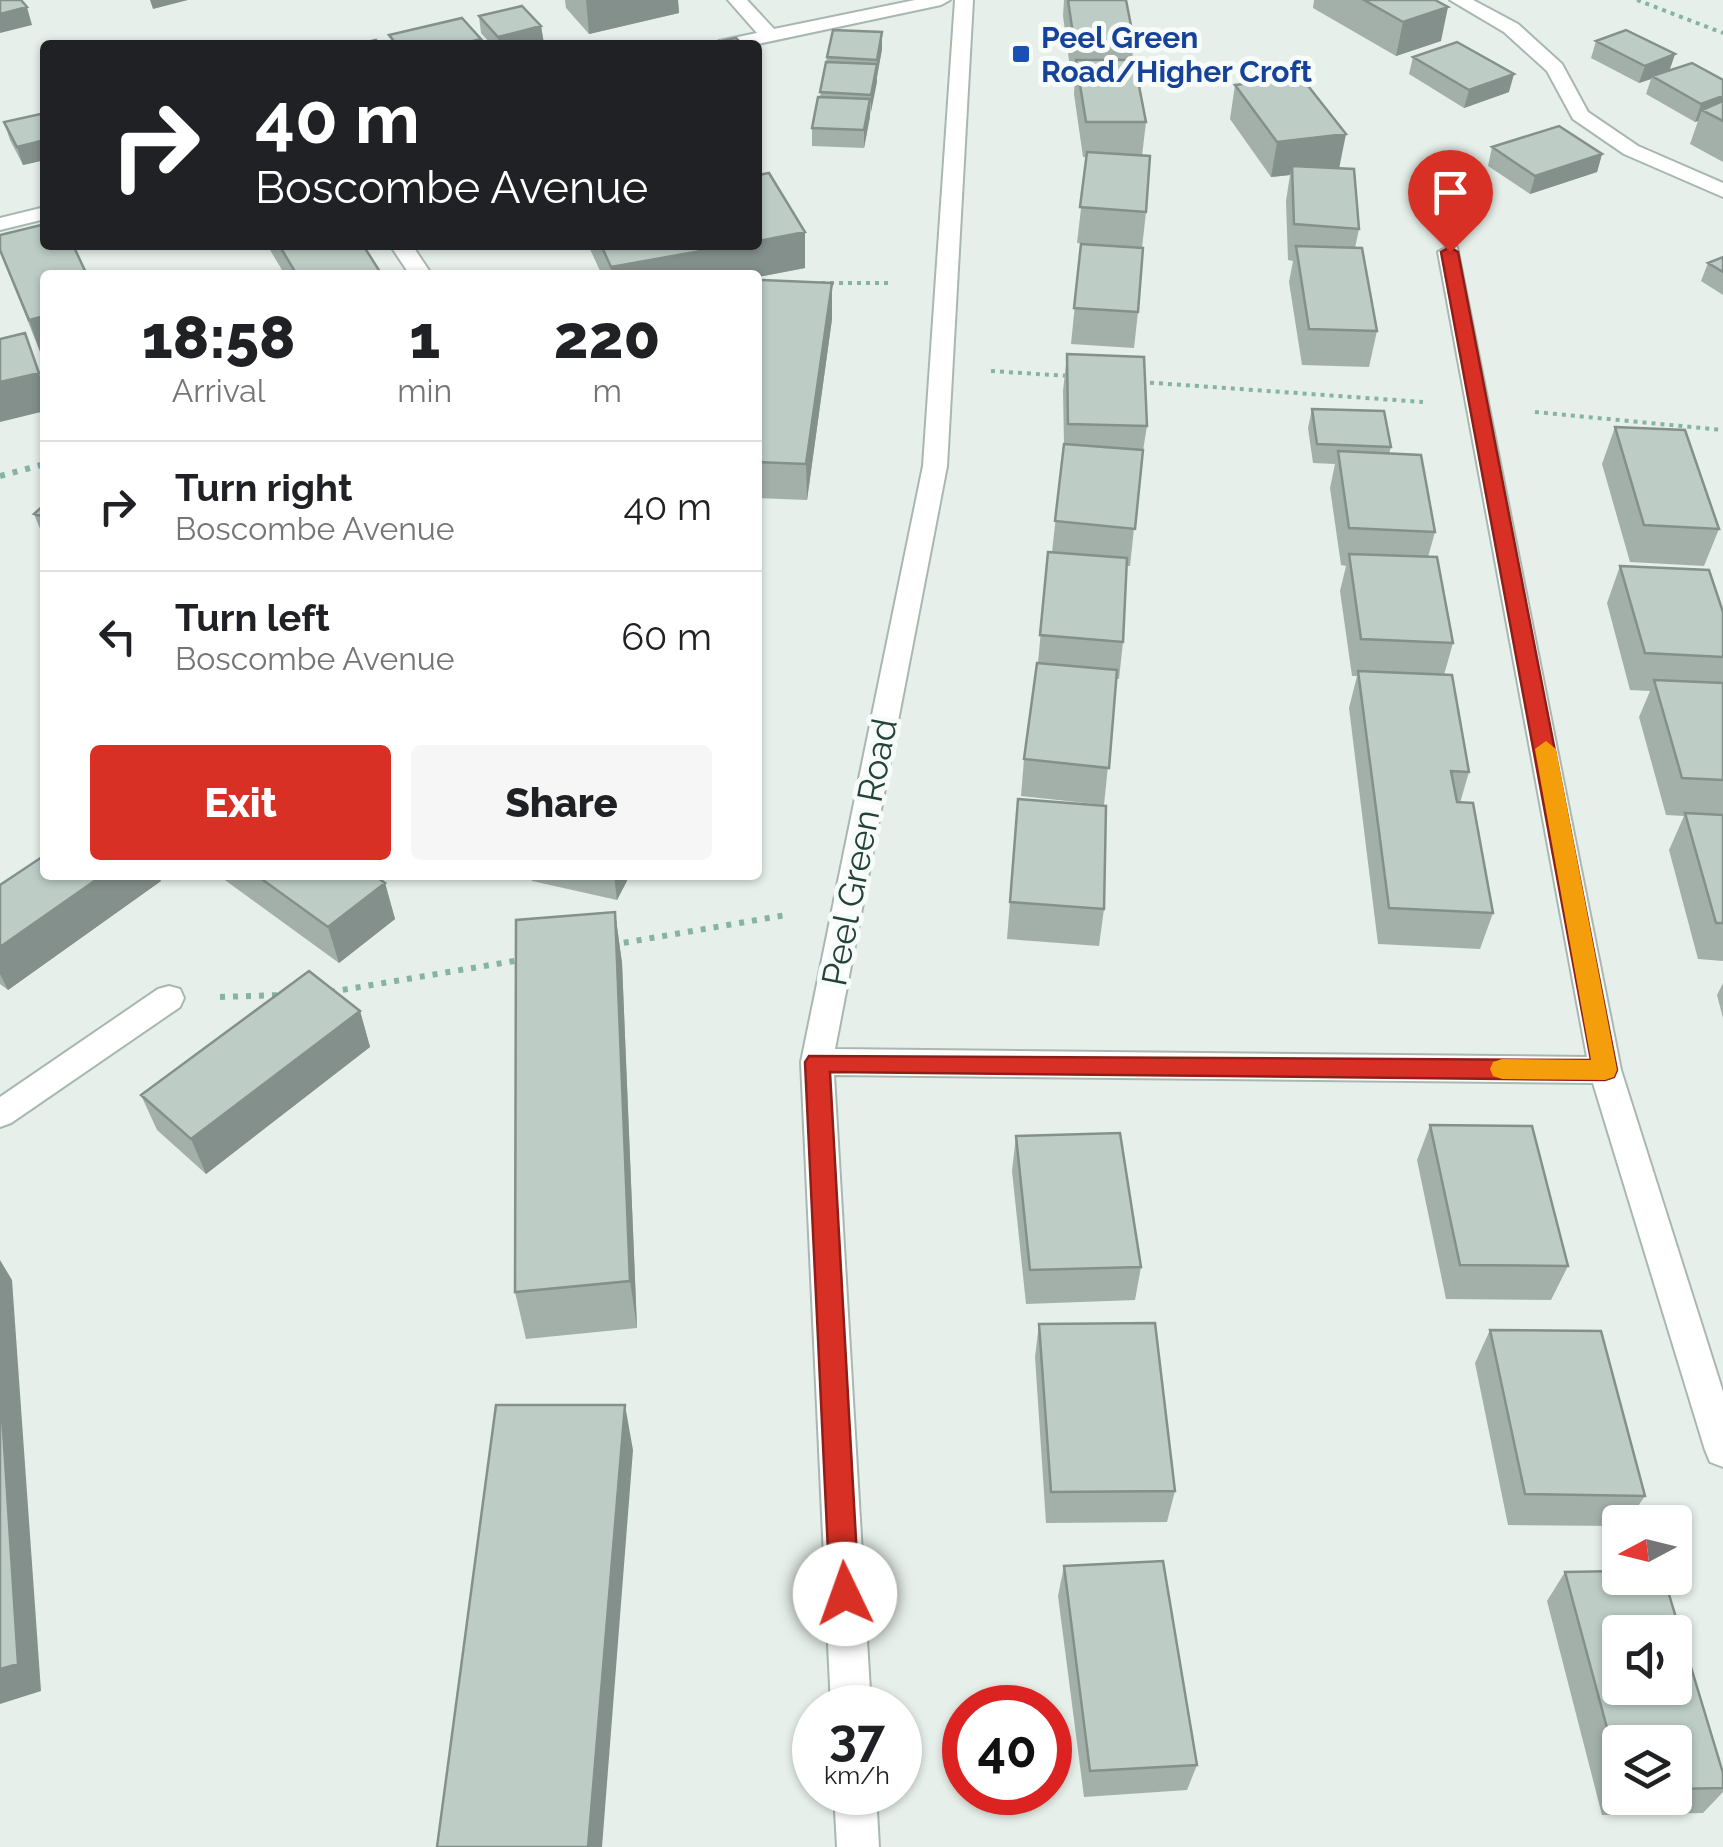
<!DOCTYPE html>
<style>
:root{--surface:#fff;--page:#f6f6f6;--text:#202124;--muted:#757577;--line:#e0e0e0;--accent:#d93025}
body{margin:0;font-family:Raleway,sans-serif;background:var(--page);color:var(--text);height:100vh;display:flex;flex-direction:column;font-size:38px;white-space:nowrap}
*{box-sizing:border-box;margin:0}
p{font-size:32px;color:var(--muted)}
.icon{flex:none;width:55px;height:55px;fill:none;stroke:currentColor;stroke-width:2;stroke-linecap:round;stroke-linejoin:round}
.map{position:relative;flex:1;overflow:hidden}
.side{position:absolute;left:40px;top:270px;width:722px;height:610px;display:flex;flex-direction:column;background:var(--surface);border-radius:10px;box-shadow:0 2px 8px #0004}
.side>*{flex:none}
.guide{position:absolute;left:40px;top:40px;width:722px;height:210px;border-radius:10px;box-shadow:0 2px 8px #0004;background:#202124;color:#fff;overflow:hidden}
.needle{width:65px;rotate:263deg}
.controls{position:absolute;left:1602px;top:1505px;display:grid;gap:20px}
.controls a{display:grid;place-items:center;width:90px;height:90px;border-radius:10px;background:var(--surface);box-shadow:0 2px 8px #0004;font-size:50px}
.speed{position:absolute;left:792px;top:1685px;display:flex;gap:20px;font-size:50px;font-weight:700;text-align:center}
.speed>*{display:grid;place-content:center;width:130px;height:130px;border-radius:50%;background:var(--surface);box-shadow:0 2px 8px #0004;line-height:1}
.speed small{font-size:25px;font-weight:400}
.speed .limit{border:15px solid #d22;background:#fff;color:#111}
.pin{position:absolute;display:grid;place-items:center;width:85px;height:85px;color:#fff;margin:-102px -42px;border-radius:50% 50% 50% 0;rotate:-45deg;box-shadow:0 0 10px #0007}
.pin .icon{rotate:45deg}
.me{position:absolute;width:110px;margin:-55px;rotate:357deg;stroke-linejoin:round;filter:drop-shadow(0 0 8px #0008)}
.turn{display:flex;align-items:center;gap:35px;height:210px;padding:0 50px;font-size:45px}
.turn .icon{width:130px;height:130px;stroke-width:2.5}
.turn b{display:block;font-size:70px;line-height:85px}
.eta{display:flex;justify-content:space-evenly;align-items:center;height:170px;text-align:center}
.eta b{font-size:60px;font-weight:800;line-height:70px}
.cta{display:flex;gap:20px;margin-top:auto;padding:20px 50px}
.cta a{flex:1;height:115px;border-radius:10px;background:var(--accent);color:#fff;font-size:40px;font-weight:800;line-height:115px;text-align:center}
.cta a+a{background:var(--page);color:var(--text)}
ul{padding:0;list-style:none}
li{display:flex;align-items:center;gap:30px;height:130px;padding:0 50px;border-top:2px solid var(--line)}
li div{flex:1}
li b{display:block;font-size:38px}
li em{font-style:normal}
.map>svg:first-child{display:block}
</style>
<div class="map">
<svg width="1723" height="1847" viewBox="0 0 1723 1847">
<rect width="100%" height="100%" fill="#e6efea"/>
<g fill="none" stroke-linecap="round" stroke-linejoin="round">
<g stroke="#a8b8b1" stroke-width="4">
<path id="minor" d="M728,0h19l27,29 141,-29h35l-9,5 -188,40h-36l2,-4 38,-8z
M955,0h18l-26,466 -112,583 752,8 -149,-805 11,-6 8,1 164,823 102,322v75l-13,-5 -5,-12 -112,-367 -759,-8 37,633h-40l-30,-646 122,-596z
M1450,0h23l45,24 44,40 26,48 50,34 85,37v14l-99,-43 -51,-35 -26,-48 -43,-39z
M45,207v12l-45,11v-12z
M390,245h22l20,30h-22z
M169,986l11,3 4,9 -4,9 -169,116 -11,4v-30l158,-108z
M834,1792h42l3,55h-42z"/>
</g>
<path stroke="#85b4a3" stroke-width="4" stroke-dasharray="4 5" stroke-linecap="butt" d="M1637,0l86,33
M821,283h72
M991,371l78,5
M1141,382l282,20
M1535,412l188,18"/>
<path stroke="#85b4a3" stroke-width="6" stroke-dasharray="5 8" stroke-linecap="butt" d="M0,476l45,-12
M611,945l175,-30
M330,992l190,-32
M220,997l63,-2"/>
<use href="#minor" fill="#fff" fill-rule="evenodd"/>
</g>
<path fill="#a3b0aa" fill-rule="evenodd" d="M565,0h113l1,13 -90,21 -23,-26z
M1064,0h62l8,41 -2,19 14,62 -4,34 4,56 -4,36 -65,-5 10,-86h-4l-9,-63 1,-19h-4l-8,-59z
M1314,0h121l6,41 -45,15 -83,-48z
M479,16l62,10 3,18 -52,1 -11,-12z
M882,32v17l-18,99 -52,-2v-18l8,-31 7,-40z
M1596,41l79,13 -6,17 54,9v82l-33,-18 8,-23 -3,1 -49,-28 5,-15 -12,4 -48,-25z
M1413,57l96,35 -45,16 -55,-34z
M1235,85l104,83 20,61 -4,19 22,83 -8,36 -67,-2 -13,-83 4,-21 -5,-1 -2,-59 4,-26 -19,2 -41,-58z
M45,113v47l-22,5 -13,-25 -6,-18z
M1492,147l110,7 -5,18 -67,22 -42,-28z
M805,232v36l-47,9v-2h-156l-14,-30h170z
M1081,244l57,68 -4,36 -63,-4z
M267,245h96l19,30h-97z
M0,251l45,24v81l-3,1z
M1723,257v38l-22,-14 7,-18z
M758,294l74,25 -25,181 -49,-2z
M1067,354l80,72 -6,37 -11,103h-3l-4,76 -4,37h-2l-13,126 -83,-9 3,-37 14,-96 10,-111h4l12,-107 -1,-54z
M1312,409l79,38 -2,7 46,78 -7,25 25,86 -9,32 25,97 -9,31 33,110 -13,36 -102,-5 -29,-236 8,-32h-5l-12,-85 6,-25 -5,-1 -11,-77 5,-24 -22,-1 -5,-35z
M1615,427l104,102 -15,37 -74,-4 -28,-98z
M45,504v37l-11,-27z
M1620,566l103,46v349l-25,-2 -29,-109 15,-34 -18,-1 -27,-98 11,-26 -20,-1 -23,-87z
M1018,799l86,110 -5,37 -92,-7z
M218,875h156l11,8 10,36 -56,44z
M531,875h99l-13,25 -85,-19z
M161,881l-153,109 -8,-6v-99z
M615,912l7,51 15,365 -111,11 -11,-47z
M1723,983v35l-6,-23z
M360,1011l10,36 -164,127 -49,-44 -16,-35z
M1430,1125l138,141 -17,34 -105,-1 -29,-139z
M1016,1136l125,131 -6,33 -109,4 -14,-133z
M1039,1324l136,167 -8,31 -121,1 -11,-166z
M1490,1330l155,166 -18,26h-7v4l-112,-1 -33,-162z
M1064,1566l133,199 -10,25 -103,7 -26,-201z
M1565,1572l158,201v19l-20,21 -101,2 -55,-214zM1620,1742h55v56h-55z"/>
<path fill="#84908b" d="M150,0h38l-35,9z
M586,0h92l1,13 -90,21z
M27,7l5,18 -32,8v-19z
M1448,7l-7,34 -45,15 7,-34z
M541,26l3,18 -45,1 -1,-8z
M882,32v17l-5,28v-17z
M481,39l1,6h-24z
M1675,54l-6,18 -17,4 -1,3 -12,4 6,-17z
M761,64l1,34 -4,1v-34z
M877,64v18l-6,30v-17z
M1514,74l-5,18 -45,16 5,-18z
M1723,96v16l-21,-2 -4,11 -3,1 6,-18z
M870,99v18l-6,31v-18z
M1346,134l-7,35 -47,-3 -2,9 -19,2 6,-35z
M45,140v20l-22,5 -6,-18z
M1602,154l-5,18 -67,22 5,-18z
M805,232v36l-47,9v-2h-146l-1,-8 123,-22h24v-4z
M832,283v36l-25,181 -1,-36z
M45,316v40l-3,1 -13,-37z
M39,373l6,16v22l-45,11v-40z
M103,875h55l3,6 -153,109 -8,-16v-27z
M614,875h16l-13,25z
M385,883l10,36 -56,44 -11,-36z
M615,912l7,51 15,365 -7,-47z
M360,1011l10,36 -164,127 -15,-35z
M0,1260l12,20 29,411 -41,13z
M625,1405l8,45 -31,397h-14z"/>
<path fill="#bdcdc6" stroke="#84908b" stroke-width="2.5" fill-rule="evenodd" d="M0,0h21l6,7 -27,7z
M1068,0h58l8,41h-60z
M1364,0h71l13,7 -45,15z
M522,6l19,20 -43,11 -19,-21z
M462,18l19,21 -23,6h-61l-8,-10z
M833,30l49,2 -5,28 -50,-3z
M1626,30l49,24 -30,12 -49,-25z
M736,38l7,7h-39z
M376,40l4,5h-25z
M1457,42l57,32 -45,16 -56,-33z
M1076,60h58l12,62h-60z
M826,62l51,2 -6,31 -51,-3z
M1692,63l31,17v16l-22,8 -49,-28z
M1301,77l45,57 -69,8 -42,-57z
M818,97l52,2 -6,31 -52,-2z
M1723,101v20l-21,-11z
M45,113v27l-28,7 -13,-25z
M1559,126l43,28 -67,22 -43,-29z
M1087,152l63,4 -4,56 -66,-5z
M1292,166l62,3 5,60 -65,-5z
M769,173l36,59 -47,9v-66z
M45,224v21h28l14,30h-42v41l-16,4 -29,-70v-15z
M1081,244l62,4 -5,64 -64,-4z
M279,245h84l19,30h-85z
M601,245h133l-123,22z
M1296,246l66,2 15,83 -68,-2z
M1723,257v15l-15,-9z
M760,280l72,3 -26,181 -48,-2v-168z
M25,333l14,40 -39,9v-43z
M1067,354l77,3 3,69 -79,-2z
M1312,409l72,2 7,36 -74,-3z
M1615,427l70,3 34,99 -75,-4z
M1064,444l79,6 -8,79 -80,-8z
M1338,451l83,4 14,77 -86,-4z
M45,504v13l-11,-3z
M1048,552l79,6 -4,84 -83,-7z
M1349,554l88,3 16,86 -92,-4z
M1620,566l89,4 14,42v45l-78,-4z
M1037,663l80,7 -8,98 -85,-9z
M1358,671l94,4 17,97 -18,-1 6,31 16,1 20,110 -104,-5z
M1654,680l69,3v97l-41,-2z
M1018,799l88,7 -2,103 -94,-7z
M1685,813l38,2v108h-7z
M45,855v20h58l-103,72v-62z
M256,875h118l11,8 -57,44z
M615,912l15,369 -115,11 1,-372z
M309,971l51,40 -169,128 -50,-44z
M1430,1125l102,1 36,140 -108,-1z
M1120,1133l21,134 -111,3 -14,-134z
M1155,1323l20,168 -124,1 -12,-168z
M1490,1330l111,1 44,165 -120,-2z
M0,1382l18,282 -18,5z
M496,1405h129l-37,442h-151z
M1163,1561l34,204 -107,6 -26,-205z
M1620,1571v7h44l59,195v15l-48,1v-47h-55v34l-55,-204zM1620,1632h55v56h-55z"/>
<path fill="#d93025" stroke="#8d1f18" stroke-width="2.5" d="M1450,247l8,5 159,818 -3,7 -9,3 -775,-8 29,522 -4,10 -10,4 -11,-4 -4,-10 -25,-532 4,-6 782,4 -150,-808z"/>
<path fill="#f59e0b" d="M1546,741l10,8 61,321 -3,7 -9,3 -103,-1 -9,-3 -3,-7 3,-7 9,-3 89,1 -56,-311z"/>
<rect fill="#1a4fb4" stroke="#f7fbf9" stroke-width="4" x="1011" y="44" width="20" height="20" rx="5"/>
<g text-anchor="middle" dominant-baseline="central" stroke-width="10" stroke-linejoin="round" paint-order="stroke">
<g font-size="30" font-weight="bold" fill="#164399" stroke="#f7fbf9" text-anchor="start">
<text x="1041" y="37">Peel Green<tspan x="1041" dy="34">Road/Higher Croft</tspan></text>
</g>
<g font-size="35" fill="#234239" stroke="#f7fbf9">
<text transform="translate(859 852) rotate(-79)">Peel Green Road</text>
</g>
</g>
</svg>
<div class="controls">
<a><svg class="needle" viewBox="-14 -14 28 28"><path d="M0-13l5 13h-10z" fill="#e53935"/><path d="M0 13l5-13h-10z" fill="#757577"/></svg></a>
<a><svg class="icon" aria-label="sound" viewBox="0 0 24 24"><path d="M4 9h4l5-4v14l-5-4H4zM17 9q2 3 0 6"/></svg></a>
<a><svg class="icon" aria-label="layers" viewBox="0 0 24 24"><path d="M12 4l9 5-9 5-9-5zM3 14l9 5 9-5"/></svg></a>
</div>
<div class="speed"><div>37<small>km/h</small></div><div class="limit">40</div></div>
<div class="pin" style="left:1450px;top:252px;background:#d93025"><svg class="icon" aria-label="arrive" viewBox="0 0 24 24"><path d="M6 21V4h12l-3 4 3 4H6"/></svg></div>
<svg class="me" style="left:845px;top:1594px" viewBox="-20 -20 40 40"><circle r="19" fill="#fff"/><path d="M0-13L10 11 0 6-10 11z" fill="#d93025"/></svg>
<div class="guide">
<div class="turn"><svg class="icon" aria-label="right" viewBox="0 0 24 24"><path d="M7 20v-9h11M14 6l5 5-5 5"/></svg><div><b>40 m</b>Boscombe Avenue</div></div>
</div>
<section class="side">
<div class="eta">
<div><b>18:58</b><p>Arrival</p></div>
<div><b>1</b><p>min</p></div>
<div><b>220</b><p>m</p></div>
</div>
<ul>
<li><svg class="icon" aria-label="right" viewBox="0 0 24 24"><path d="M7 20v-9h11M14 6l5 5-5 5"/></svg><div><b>Turn right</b><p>Boscombe Avenue</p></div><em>40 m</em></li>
<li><svg class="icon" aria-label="left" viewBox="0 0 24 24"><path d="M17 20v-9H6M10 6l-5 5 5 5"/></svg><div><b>Turn left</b><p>Boscombe Avenue</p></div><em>60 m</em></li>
</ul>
<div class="cta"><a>Exit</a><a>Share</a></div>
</section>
</div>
